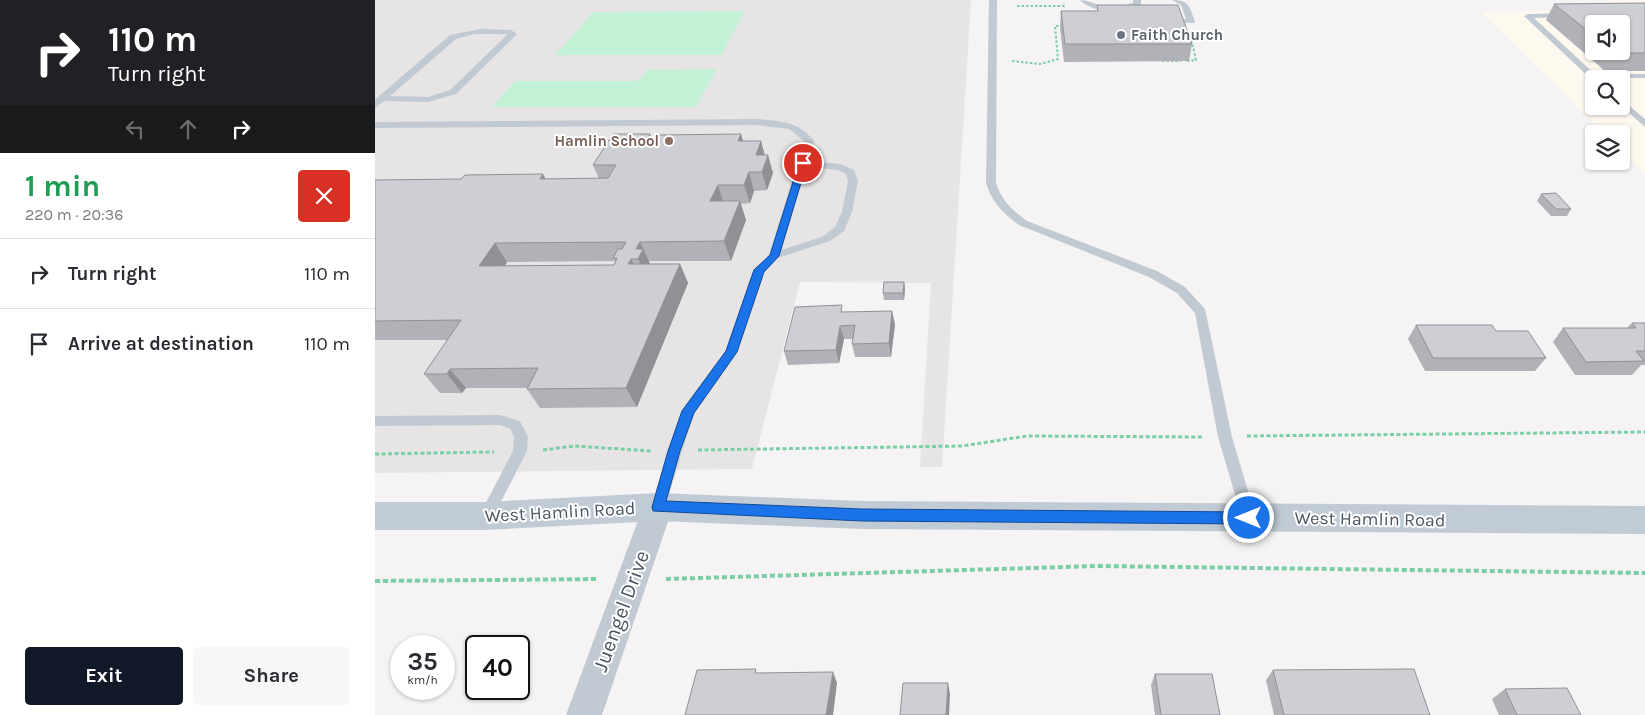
<!DOCTYPE html>
<meta charset="utf-8">
<style>
:root{--surface:#fff;--page:#f7f7f7;--text:#2b2b33;--muted:#7c7c81;--line:#e1e1e2;--accent:#111827}
body{margin:0;font-family:Karla,sans-serif;background:var(--page);color:var(--text);height:100vh;display:flex;flex-direction:column;font-size:19px;white-space:nowrap}
*{box-sizing:border-box;margin:0}
p{font-size:16px;color:var(--muted)}
.icon{flex:none;width:28px;height:28px;fill:none;stroke:currentColor;stroke-width:2;stroke-linecap:round;stroke-linejoin:round}
.map{position:relative;flex:1;overflow:hidden}
.details{display:flex;flex-direction:column;background:var(--surface);width:375px}
.details>*{flex:none}
.guide{background:#202124;color:#fff;overflow:hidden}
.buttons{position:absolute;left:1210px;top:15px;display:grid;gap:10px}
.buttons a{display:grid;place-items:center;width:45px;height:45px;border-radius:5px;background:var(--surface);box-shadow:0 1px 4px #0004;font-size:25px}
.speed{position:absolute;left:15px;top:635px;display:flex;gap:10px;font-size:25px;font-weight:700;text-align:center}
.speed>*{display:grid;place-content:center;width:65px;height:65px;border-radius:50%;background:var(--surface);box-shadow:0 1px 4px #0004;line-height:1}
.speed small{font-size:12px;font-weight:400}
.speed .limit{border:2px solid #111;border-radius:8px;background:#fff;color:#111}
.pin{position:absolute;display:grid;place-items:center;width:42px;height:42px;color:#fff;margin:-21px;border:2px solid #fff;border-radius:50%;box-shadow:0 1px 5px #0007}
.me{position:absolute;width:55px;margin:-28px;rotate:270deg;stroke-linejoin:round;filter:drop-shadow(0 0 4px #0008)}
.turn{display:flex;align-items:center;gap:18px;height:105px;padding:0 25px;font-size:22px}
.turn .icon{width:65px;height:65px;stroke-width:2.5}
.turn b{display:block;font-size:35px;line-height:42px}
.lanes{display:flex;align-items:center;height:48px;padding:0 25px;background:#0003;justify-content:center;gap:25px;direction:ltr}
.lanes .off{opacity:.35}
.round{display:grid;place-items:center;flex:none;width:52px;height:52px;border-radius:5px;background:var(--page)}
.summary{display:flex;align-items:center;justify-content:space-between;height:85px;padding:0 25px}
h1{font-size:30px;font-weight:700;line-height:38px;color:#1e9e55}
.action{display:flex;gap:10px;margin-top:auto;padding:10px 25px}
.action a{flex:1;height:58px;border-radius:5px;background:var(--accent);color:#fff;font-size:20px;font-weight:700;line-height:58px;text-align:center}
.action a+a{background:var(--page);color:var(--text)}
ul{padding:0;list-style:none}
li{display:flex;align-items:center;gap:15px;height:70px;padding:0 25px;border-top:1px solid var(--line)}
li div{flex:1}
li b{display:block;font-size:19px}
li em{font-style:normal}
main{display:flex;flex:1;min-height:0}
.map>svg:first-child{display:block}
</style>
<main>
<section class="details">
<div class="guide">
<div class="turn"><svg class="icon" aria-label="right" viewBox="0 0 24 24"><path d="M7 20v-9h11M14 6l5 5-5 5"/></svg><div><b>110 m</b>Turn right</div></div>
<div class="lanes"><svg class="icon off" aria-label="left" viewBox="0 0 24 24"><path d="M17 20v-9H6M10 6l-5 5 5 5"/></svg><svg class="icon off" aria-label="ahead" viewBox="0 0 24 24"><path d="M12 20V5M6 11l6-6 6 6"/></svg><svg class="icon" aria-label="right" viewBox="0 0 24 24"><path d="M7 20v-9h11M14 6l5 5-5 5"/></svg></div>
</div>
<div class="summary"><div><h1>1 min</h1><p>220 m · 20:36</p></div><a class="round" style="background:#d93025;color:#fff"><svg class="icon" aria-label="close" viewBox="0 0 24 24"><path d="M6 6l12 12M18 6L6 18"/></svg></a></div>
<ul>
<li><svg class="icon" aria-label="right" viewBox="0 0 24 24"><path d="M7 20v-9h11M14 6l5 5-5 5"/></svg><div><b>Turn right</b></div><em>110 m</em></li>
<li><svg class="icon" aria-label="arrive" viewBox="0 0 24 24"><path d="M6 21V4h12l-3 4 3 4H6"/></svg><div><b>Arrive at destination</b></div><em>110 m</em></li>
</ul>
<div class="action"><a>Exit</a><a>Share</a></div>
</section>
<div class="map">
<svg width="1270" height="715" viewBox="0 0 1270 715">
<rect width="100%" height="100%" fill="#f5f3f3"/>
<path fill="#fdf9ef" fill-rule="evenodd" d="M1230,0h40v174l-24,-24v-16h-16l-124,-122 137,-2zM1219,24h27v27h-27zM1219,79h27v27h-27z"/>
<path fill="#e6e4e5" d="M0,0h596l-29,467h-22l11,-184 -131,-1 -48,187 -377,4z"/>
<path fill="#c3f1d5" d="M370,11l-24,44h-166l38,-43z
M342,69l-21,38h-204l23,-26h124l8,-11z"/>
<g fill="none" stroke-linecap="round" stroke-linejoin="round">
<path stroke="#7ad0a6" stroke-width="2" stroke-dasharray="2.5 2" stroke-linecap="butt" d="M642,6h47v-3
M637,61l28,3 18,-5 -3,-33h9
M787,61h19
M812,61l9,-1 -5,-22"/>
<path stroke="#7ad0a6" stroke-width="3" stroke-dasharray="4 2.5" stroke-linecap="butt" d="M872,436l398,-4
M168,450l31,-4 77,5
M323,450l264,-4 65,-10 176,1
M0,454l119,-2"/>
<path stroke="#7ad0a6" stroke-width="4" stroke-dasharray="5 3" stroke-linecap="butt" d="M291,579l432,-13 547,7
M0,581l224,-2"/>
<path fill="#c1cad2" fill-rule="evenodd" d="M614,0h8l-1,183c6,18 16,27 31,38l130,50 28,16 20,22 27,128 24,81 -2,5 -5,2 -5,-2 -2,-5 -24,-81 -23,-124 -18,-20 -28,-16 -130,-52c-16,-12 -27,-22 -33,-42z
M705,0c9,0 13,4 20,5 11,3 23,1 33,-2v-3h8v4c-16,10 -47,10 -61,-4z
M797,0c18,0 17,7 23,21l-1,2h-13v-4h5l-5,-14z
M1193,13v4h-3l-31,1 61,56h50v4h-45l-6,1 -1,2 -69,-65 4,-2z
M106,29l30,1 6,4 -61,60 -28,8 -44,-1 -9,7v-8l4,-4 71,-61zM99,34h34l-58,56 -22,7 -38,-1 66,-57z
M1246,99l24,20v8l-24,-21z
M381,119c23,2 43,2 58,22l-6,20 32,3 14,6 4,11 -6,31 -8,19 -14,10 -52,17 -14,14 -27,80 -43,61 -29,94 -2,5 -5,1 -5,-1 -2,-5 30,-96 44,-60 28,-81 16,-15 35,-114 -15,-12 -33,-4 -381,3v-6zM431,166l32,4 8,4 2,7 -6,31 -7,15 -13,10 -41,13z
M125,415l20,6 8,16 -1,14 -36,70 -5,2 -5,-2 -2,-5 34,-65 1,-14 -4,-8 -10,-4 -125,1v-10z"/>
<path fill="#c1cad2" fill-rule="evenodd" d="M283,494l10,4 5,9 -71,208h-36l77,-208 5,-9z"/>
<path fill="#c1cbd6" fill-rule="evenodd" d="M283,493l204,8 783,5v28l-783,-5 -204,-8 -172,9h-111v-28h111z"/>
</g>
<path fill="#b0b2b7" fill-rule="evenodd" d="M1270,3v68h-40l-59,-51 8,-16zM1219,24l27,27h-27z
M722,5l95,39 -3,17 -125,1 -4,-34 1,-17h36z
M366,134l2,7h18l3,14 9,18 -6,17 -13,1 -4,12 -9,1 5,16 -15,41h-83l2,3h30l8,19 -51,124 -97,1 -13,-19v-1h-61l-4,5h-22l-16,-19 24,-34h-73v-160l224,-1 -6,-14 59,-26zM240,261v1l-1,3 -109,1 2,-4z
M1166,194l30,15 -4,7h-16l-14,-15z
M529,282l1,7 -1,11h-20l-1,-7z
M469,312l51,12 -4,33h-36l-3,-13 1,-5h-9l-5,24 -51,2 -4,-14z
M1257,323h13v42h-4l-9,10h-57l-22,-33 10,-14h64z
M1041,325l80,6 50,27 -11,13h-110l-17,-32z
M898,670l157,45h-156l-8,-35z
M780,674l65,41h-65l-4,-30z
M1130,689l76,26h-82l-7,-16z"/>
<path fill="#909195" d="M275,134l7,19 -10,-14z
M366,134l5,19 -8,-12z
M386,141l5,19 -10,-5z
M393,155l5,18 -6,17 -5,-18z
M374,172l5,19 -4,12 -6,-18z
M168,174l10,19 -13,-14z
M343,185l6,19 -14,-3z
M365,201l6,19 -15,41 -7,-20z
M265,242l12,26 -5,10 -9,-19 -2,-10z
M120,243l12,19 -15,24 -13,-20z
M256,259l9,19 -12,-14z
M305,264l8,19 -51,124 -11,-19z
M529,282l1,7 -1,11 -1,-7z
M517,311l3,13 -4,33 -2,-14z
M465,326l4,13 -5,24 -3,-13z
M75,369l16,19 -4,5 -15,-19z
M458,672l4,11 -4,32h-7z
M573,683l2,11 -1,21h-3z"/>
<path fill="#cdcfd5" stroke="#909195" fill-rule="evenodd" d="M1270,3v50h-30l-2,-2h8v-27h-27v12l-40,-32z
M722,5h81l14,39h-127l-4,-33h37z
M238,134h37l-3,5h11l2,-4 81,-1 -3,7h23l-5,14h12l-6,17h-13l-5,13h-26l-8,16h30l-16,40 -84,1 -4,7h7l-5,10h-7l-3,5h52l-54,124 -99,1 11,-21 -88,1 -3,5h-23l37,-54 -86,1v-141l86,-1 4,-4 78,-1 -3,5 68,-1 8,-13h-23zM251,242l-4,7h-4l-5,9h4l-3,7 -135,1 16,-23z
M1181,193l15,16h-15l-15,-15z
M509,282h20l-1,11h-20z
M467,305l-1,7 51,-1 -3,32 -37,1 3,-19 -15,1 -4,24 -52,1 11,-44z
M1257,323h13v28h-9l8,10 -58,1 -23,-34h73z
M1041,325h76l4,6h32l18,27h-113z
M381,669l-1,4 78,-1 -7,43h-141l12,-45z
M1039,669l16,46h-146l-11,-45z
M780,674h57l8,41h-59z
M528,683h45l-2,32h-46z
M1192,688l14,27h-64l-12,-26z"/>
<path fill="#1a73e8" stroke="#114b97" d="M428,160l4,3 -28,93 -15,16 -27,80 -43,61 -14,38 -14,50 196,8 387,3 5,2 2,4 -2,4 -5,2 -387,-3 -209,-10 -1,-4 16,-56 14,-40 44,-60 28,-81 16,-15 29,-92z"/>
<circle fill="#6b7280" stroke="#fff" stroke-width="2" cx="746" cy="35" r="5"/>
<circle fill="#8d6e63" stroke="#fff" stroke-width="2" cx="294" cy="141" r="5"/>
<g text-anchor="middle" dominant-baseline="central" stroke-width="4" stroke-linejoin="round" paint-order="stroke">
<g font-size="15" font-weight="bold" fill="#5b616d" stroke="#fff" text-anchor="start">
<text x="756" y="35">Faith Church</text>
</g>
<g font-size="15" font-weight="bold" fill="#785e54" stroke="#fff" text-anchor="end">
<text x="284" y="141">Hamlin School</text>
</g>
<g font-size="18" fill="#4a5661" stroke="#fff">
<text transform="translate(185 512) rotate(-3)">West Hamlin Road</text>
<text transform="translate(995 519) rotate(1)">West Hamlin Road</text>
</g>
<g font-size="21" fill="#4a5661" stroke="#fff">
<text transform="translate(246 611) rotate(-70)">Juengel Drive</text>
</g>
</g>
</svg>
<div class="buttons">
<a><svg class="icon" aria-label="sound" viewBox="0 0 24 24"><path d="M4 9h4l5-4v14l-5-4H4zM17 9q2 3 0 6"/></svg></a>
<a><svg class="icon" aria-label="search" viewBox="0 0 24 24"><circle cx="10" cy="10" r="6"/><path d="M15 15l6 6"/></svg></a>
<a><svg class="icon" aria-label="layers" viewBox="0 0 24 24"><path d="M12 4l9 5-9 5-9-5zM3 14l9 5 9-5"/></svg></a>
</div>
<div class="speed"><div>35<small>km/h</small></div><div class="limit">40</div></div>
<div class="pin" style="left:428px;top:163px;background:#d93025"><svg class="icon" aria-label="arrive" viewBox="0 0 24 24"><path d="M6 21V4h12l-3 4 3 4H6"/></svg></div>
<svg class="me" style="left:874px;top:518px" viewBox="-20 -20 40 40"><circle r="17" fill="#1a73e8" stroke="#fff" stroke-width="3"/><path d="M0-11L8 9 0 5-8 9z" fill="#fff"/></svg>
</div>
</main>
